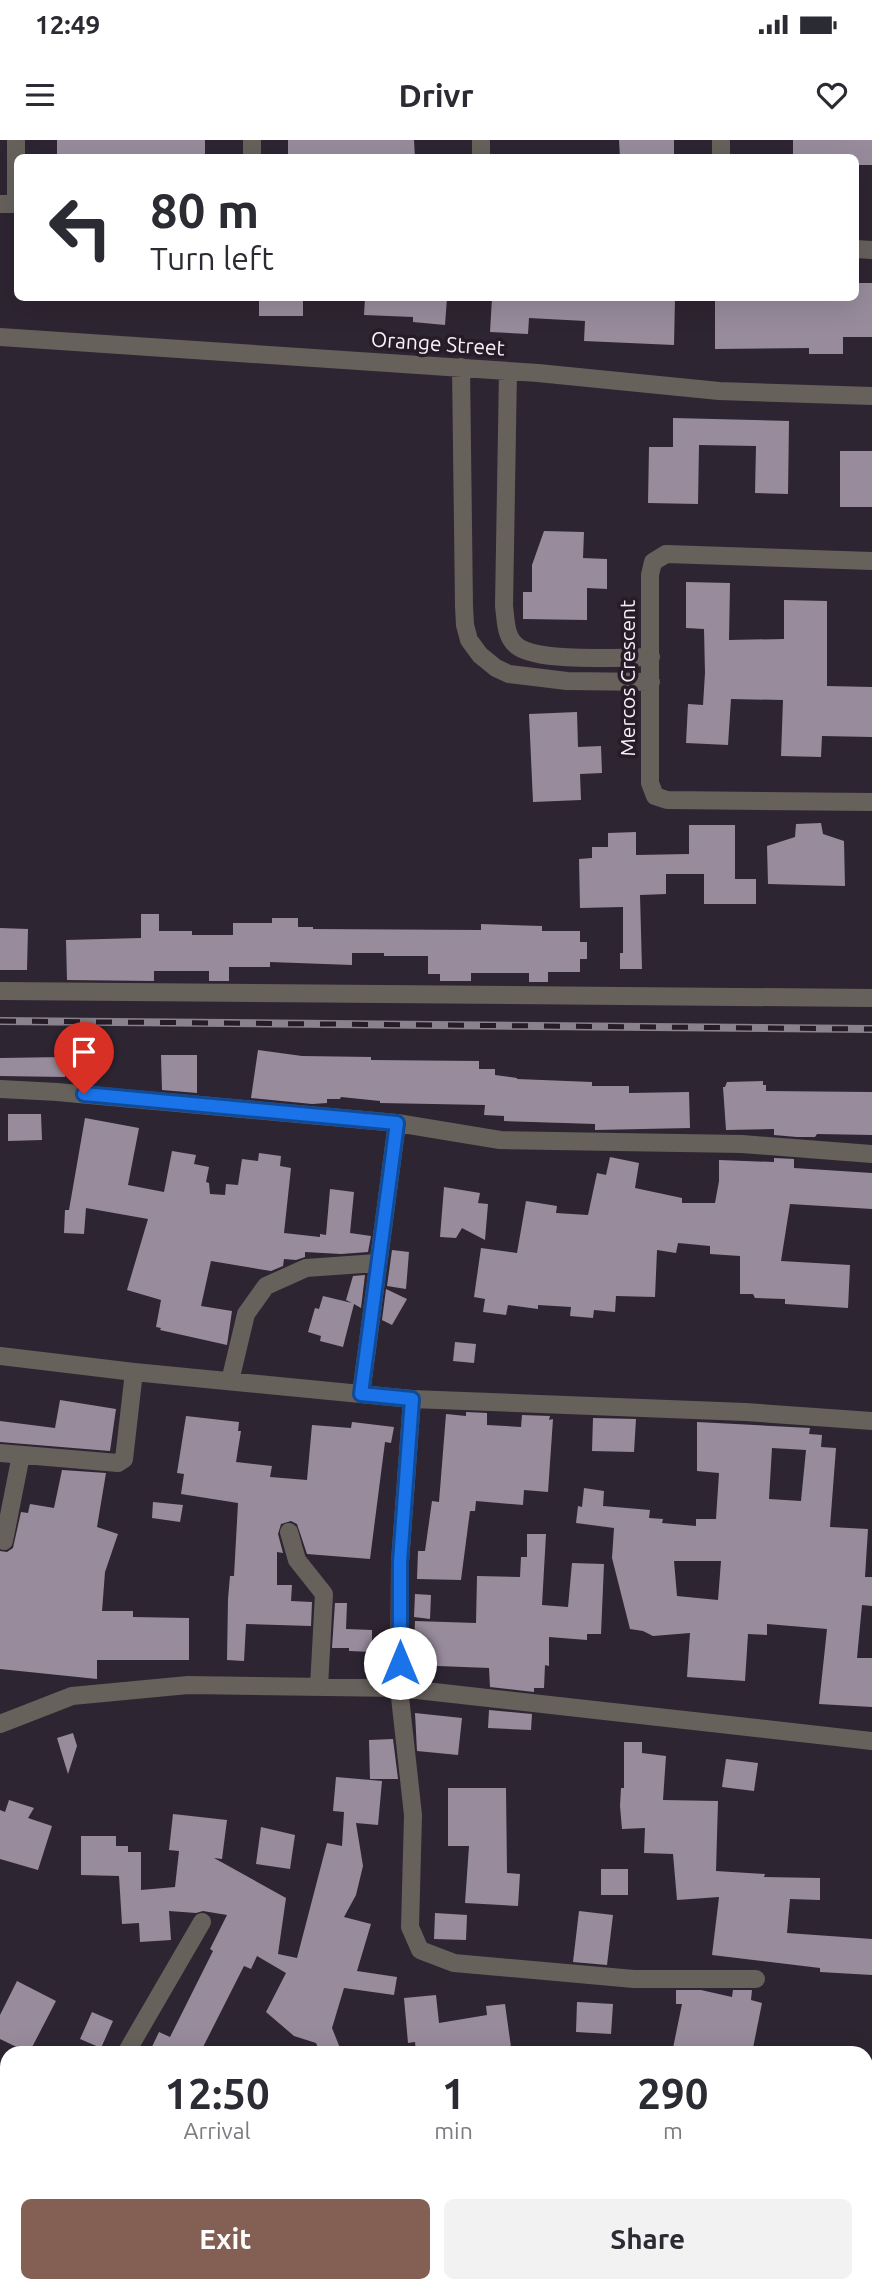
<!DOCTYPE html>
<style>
:root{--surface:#fff;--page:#f2f2f3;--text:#2b2b33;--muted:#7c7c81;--accent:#846054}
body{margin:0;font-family:Ubuntu,sans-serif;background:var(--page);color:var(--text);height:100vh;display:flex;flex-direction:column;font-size:26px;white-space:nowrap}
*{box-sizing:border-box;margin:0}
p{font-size:23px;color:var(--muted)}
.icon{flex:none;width:38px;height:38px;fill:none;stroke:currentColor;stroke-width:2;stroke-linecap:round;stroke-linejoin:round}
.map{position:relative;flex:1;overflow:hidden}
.sheet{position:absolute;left:0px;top:1906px;width:873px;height:247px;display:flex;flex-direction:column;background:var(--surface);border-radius:21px 21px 0 0;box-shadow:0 7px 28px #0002}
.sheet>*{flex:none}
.banner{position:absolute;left:14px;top:14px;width:845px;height:147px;border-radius:10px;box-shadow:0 7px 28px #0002;background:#fff;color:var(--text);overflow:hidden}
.pin{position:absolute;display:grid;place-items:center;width:60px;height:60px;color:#fff;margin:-72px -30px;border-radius:50% 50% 50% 0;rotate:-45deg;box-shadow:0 0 7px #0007}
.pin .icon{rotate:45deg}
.me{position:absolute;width:77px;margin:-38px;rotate:0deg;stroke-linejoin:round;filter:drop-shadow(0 0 5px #0008)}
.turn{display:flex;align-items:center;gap:24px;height:147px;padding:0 21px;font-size:32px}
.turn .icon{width:91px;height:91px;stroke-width:2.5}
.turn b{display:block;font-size:49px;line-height:60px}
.eta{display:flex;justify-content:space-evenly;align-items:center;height:119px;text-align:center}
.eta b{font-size:42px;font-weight:700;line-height:49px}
.action{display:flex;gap:14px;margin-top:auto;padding:14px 21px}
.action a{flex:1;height:80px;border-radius:10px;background:var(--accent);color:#fff;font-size:28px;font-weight:700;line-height:80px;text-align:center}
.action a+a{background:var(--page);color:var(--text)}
.status{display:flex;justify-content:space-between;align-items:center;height:49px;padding:0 35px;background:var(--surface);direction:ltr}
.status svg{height:19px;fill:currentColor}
header{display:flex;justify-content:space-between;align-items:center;height:91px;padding:0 21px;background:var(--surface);font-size:32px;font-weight:700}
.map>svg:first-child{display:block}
</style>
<div class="status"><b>12:49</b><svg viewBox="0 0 49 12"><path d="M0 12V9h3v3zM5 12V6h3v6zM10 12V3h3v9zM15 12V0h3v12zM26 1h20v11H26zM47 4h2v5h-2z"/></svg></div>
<header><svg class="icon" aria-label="menu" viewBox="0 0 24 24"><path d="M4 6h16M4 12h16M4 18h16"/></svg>Drivr<svg class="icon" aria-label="heart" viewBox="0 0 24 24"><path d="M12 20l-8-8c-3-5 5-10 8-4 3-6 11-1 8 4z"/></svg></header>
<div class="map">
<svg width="872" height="2151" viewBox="0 0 872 2151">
<rect width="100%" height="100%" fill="#2e2532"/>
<path fill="#988c9c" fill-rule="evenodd" d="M57,0h148v16l-148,2z
M288,0h126l1,18 -127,-3z
M619,0h55v18h-54z
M793,0h79v25h-16v-7h-63z
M856,143h16v54h-29v17h-34v-6l-94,1v-51l94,2v-2h47z
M259,158h44v18h-44z
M365,158h82l-2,27 -32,-3v-5l-49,-2z
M492,158h183l-1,47 -90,-4 1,-20 -56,-3 -1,16 -38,-2z
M673,278l116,3 -1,73 -33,-1 1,-47 -57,-1 -1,59 -50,-1 1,-56h24z
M840,311h32v56h-32z
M544,391l40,1 -1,26 24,1v30l-20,-1v32l-64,-1v-27h9v-27z
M686,442l44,1 -1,57 55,-1v-39l43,1v85l45,1v50l-50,-1 -1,21 -40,-1 2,-56 -52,-1 -3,46 -42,-2 2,-39 15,1 2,-32 -1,-44 -18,-1z
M577,572l1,35 23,-1 1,27 -22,1 1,26 -48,2 -4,-88z
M821,683l2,11 21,7 1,45 -77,-2 -1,-38 28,-9 1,-13z
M689,685h46v54h21v25h-52v-30h-38v20l-26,1 2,74h-22v-16h3v-46l-43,1 -1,-49 13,-1v-11h16v-14l28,-1v23l53,-1z
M141,774h18v17h33v4h41v-12h39v-5h26v9h15v2l168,1v-6l61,2v5h38v11h7v17h-7v13h-32v10h-19v-9h-58v8h-31v-7h-12v-18h-44v-3h-32v12l-82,-3v5h-41v14h-20v-10h-55v10l-87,-1 -1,-40 75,-2z
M0,788l28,1 -1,41h-27z
M258,910l44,6 69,1v3l108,1v8h16v6l22,3v1l75,3v4h37v7l60,-1 1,36 -95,2v-6l-91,-3v-5l-20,-1 1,-10 -105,-2v-2l-39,-4 -1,2h-13v4l-15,1 -61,-6z
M66,912h18v18l-18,-1z
M161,915h36v38l-35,-3z
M65,917v20l-65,-1v-18z
M763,941v4h3v6l106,1v43l-55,-1 -2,3h-18l-23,-2v-6l-48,1 -3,-43h2l2,-5z
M8,974h33l1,26 -34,1z
M85,978l54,10 -11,57 36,7 8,-41 24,4 -2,9 15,3 -3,15 3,1 1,11 15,1 1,-11 12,1 4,-26 16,2 1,-8 22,3 -1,10 11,2 -7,65 36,4v-3l6,1 4,-46 24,3 -4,41 21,3 -3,16 -27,2 -36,-2v5l-9,3 -12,-1 -1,7 -12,5 -60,-10 -10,45 31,5 -5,34 -67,-15 1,-2 -5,-1 5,-27 -34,-10 21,-71 -62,-11 -2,26 -20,-1 1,-23h4z
M610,1017l29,6 -4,25 47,10v5h33l4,-22v-21l55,2v-4l20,1v9l78,5v36l-82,-5 -9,57 69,4 -2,43 -63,-4v-5l-30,-1 -2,-4h-13v-38l-30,-2v-8l-32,-3 -2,10 -19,-3 -2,47 -39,-1 -1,16 -21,-2 -1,8 -23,-2 1,-9 -33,-2v4l-30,-4 -2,10 -23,-3 2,-13 -11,-2 7,-49 36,5 9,-52 31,5 -1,7 32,2 9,-42 9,2z
M444,1047l36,6 -2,10 10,1 -3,36 -23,-12 -6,10 -16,-1z
M392,1110l17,2 -3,37 -19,-3z
M365,1135l-4,33 -7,-4 -11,43 -23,-6 1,-5 -13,-4 7,-24 4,1 4,-13 29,7 -6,-3 7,-24z
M386,1149l21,10 -15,26 -10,-5z
M455,1202l21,2 -2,19 -21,-2z
M60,1260l56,9 -6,42 -110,-9v-21l55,7z
M466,1272l21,1v12l34,2 1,-12 28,1 -1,4 4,-1 -5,73 -24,-2 -1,15 -47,-4 -1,10h-5l-9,69 -44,-1 1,-28h7l7,-50 7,1 7,-88 20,2z
M186,1276l53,6 -1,9h3l-5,31 36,4 -2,11 37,3 5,-55 39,3 1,-6 42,5 -3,16 -6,-1 -15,117 -63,-5 -10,-30 -6,-3 -10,3 -3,10 5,19 -6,-1v33h15l-1,16 21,1 -1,24 -65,-2 -2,37 -17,-1 1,-61 2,-23h4l4,-73 -57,-9 3,-20 -7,-1z
M593,1278l43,1 -2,33 -42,-1z
M697,1282l113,6 -1,6 13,1 -1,12 15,1 -6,79 38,2 -3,48h7v29l-10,-1 -5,53h15v49l-53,-3 8,-75 -60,-5v11l-19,-1 -3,47 -58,-4 3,-44 -37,3 -10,-5 -13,-2 -18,-71 2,-30 -38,-5 2,-17 4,1 2,-19 20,3 -1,15 47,4 -1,8 14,1 -1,4 34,3v-7h20l3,-46 -22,-2zM772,1308l34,2 -5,51 -32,-2zM674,1421h47l-3,39 -41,-4z
M62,1330l44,3 -9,54 21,7 -13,38 -3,39h31v6l56,1v42h-92v19l-97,-10v-118l7,1 6,-4 8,-36 7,1 2,-9 24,4z
M153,1362l30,3 -3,17 -28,-4z
M527,1394h19l-4,71 26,2 4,-44 32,1 -3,70h-14v6l-38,-3v29l-4,-1 -1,23h-10v4l-44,-5 -1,-19 -76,-3 2,-44 61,2 1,-47 43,1 1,-20h6z
M415,1454l16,1 -1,24 -16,-2z
M335,1463h12l-1,26 26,1v22l-23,-1v-3h-17z
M489,1570l43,4 -1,16 -43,-2z
M415,1573l47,5 -4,37 -41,-4z
M73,1593l4,13 -9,28 -11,-36z
M393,1599l5,40h-28l-1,-39z
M624,1602h18v11l24,3 -3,44 55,1 -2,70 49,3 -1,3 56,1v22l-30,-1 -3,34 85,6v36l-52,-3v-4l-108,-13 7,-58 -42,3 -4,-46 -29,-1 1,-25 -23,1 -2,-23 1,-18h3z
M726,1619l32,4 -4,28 -32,-4z
M336,1637l46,4 -4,44 -22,-2 7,43 -7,29 -12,22 27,7 -14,47 40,6 -3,18 -50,-7 -12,40 10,25h-22l-4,-10 -22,-7 -28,-24 20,-39 -29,-17 -6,13 -7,-3 -43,85 2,2h-54l10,-21 11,5 43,-86 -3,-2 17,-34 -24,-4 -7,2 -27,-2 2,29 -31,2 -1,-19 -17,1 -3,-48 -38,-1v-39h35v10h12v6h13v38l34,-3 4,-36 -10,-1 4,-36 54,6 -5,39 -8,-1 72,40 -8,56 19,4 30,-115 15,3 2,-34 -11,-1z
M448,1648h58l1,85 13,1 -2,32 -53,-3 4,-57h-21z
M9,1660l25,8 -6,10 24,8 -14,44 -38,-11v-49l5,2z
M261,1687l34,8 -5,34 -34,-5z
M601,1729h27v26h-27z
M579,1771l34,4 -6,50 -34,-3z
M435,1773l32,2 -1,25 -32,-1z
M17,1841l39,20 -27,52 -29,-14v-24z
M676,1850h25l31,7 1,-7h19l-1,10 11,3 -10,50h-80l10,-49h-6z
M436,1855l3,28 48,-8 -1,-9 19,-2 6,43 -30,3 1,3h-66l-1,-11 -7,1 -4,-45z
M577,1862l36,2 -2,30 -35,-2z
M92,1872l21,9 -12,27 -21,-9z"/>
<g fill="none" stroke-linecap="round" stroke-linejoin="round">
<path stroke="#67615c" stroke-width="18" d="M481,0v18
M252,18v-18
M721,18v-18
M0,64h16v-64
M856,109l16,1
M0,197l538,36 181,18 153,5
M461,227l3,239 1,19 4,15 11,15 16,13 13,6 58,7 84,1
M508,231l-4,235c2,14 1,31 13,40 21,17 106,11 134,11
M872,421l-206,-7 -13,8 -3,13v208l5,13 12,4 205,2
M0,851l872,7
M0,949l57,3 340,31 103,17 242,4 130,10
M0,1216l134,16 278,27 333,13 127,9
M230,1241l16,-67 20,-28 40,-18 71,-5
M361,1254l36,-271
M412,1259l-12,163 -1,126 14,127 -3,112 10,23 34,13 180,16h122
M0,1313l118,10 6,-4 10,-87
M289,1392l8,28 27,34 -5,93
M4,1401l17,-86
M0,1584l72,-28 116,-11 211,3 473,53
M126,1913l76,-131
M866,1987l6,-20
M866,2051l6,3
M396,2146l2,5
M764,2146l23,5
M54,2151l2,-5
M310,2151v-5
M819,2151l2,-5"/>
<g stroke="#8a838d" stroke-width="8">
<path id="rail" d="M0,881l872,8"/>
</g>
<use href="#rail" stroke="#251c28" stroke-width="5" stroke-dasharray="16" stroke-linecap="butt"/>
</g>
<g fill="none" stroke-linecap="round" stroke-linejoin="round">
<g stroke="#114b97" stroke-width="18">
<path id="route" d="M84,954l313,29 -36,271 51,5 -12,163v101"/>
</g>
<use href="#route" stroke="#1a73e8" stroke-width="12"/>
</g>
<g text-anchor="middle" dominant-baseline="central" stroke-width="7" stroke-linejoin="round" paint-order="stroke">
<g font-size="21" fill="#f6f0f8" stroke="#251c28">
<text transform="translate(438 203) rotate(4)">Orange Street</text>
<text transform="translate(627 538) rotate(-90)">Mercos Crescent</text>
</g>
</g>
</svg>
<div class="pin" style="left:84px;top:954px;background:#d93025"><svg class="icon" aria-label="arrive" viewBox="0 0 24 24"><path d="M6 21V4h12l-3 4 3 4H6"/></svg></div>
<svg class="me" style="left:400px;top:1523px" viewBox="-20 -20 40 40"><circle r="19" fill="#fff"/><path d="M0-13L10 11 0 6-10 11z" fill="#1a73e8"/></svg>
<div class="banner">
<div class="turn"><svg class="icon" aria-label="left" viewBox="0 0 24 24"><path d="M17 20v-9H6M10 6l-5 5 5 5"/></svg><div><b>80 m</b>Turn left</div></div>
</div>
<section class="sheet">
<div class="eta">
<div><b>12:50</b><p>Arrival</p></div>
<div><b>1</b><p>min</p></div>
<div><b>290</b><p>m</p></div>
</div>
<div class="action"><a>Exit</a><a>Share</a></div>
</section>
</div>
